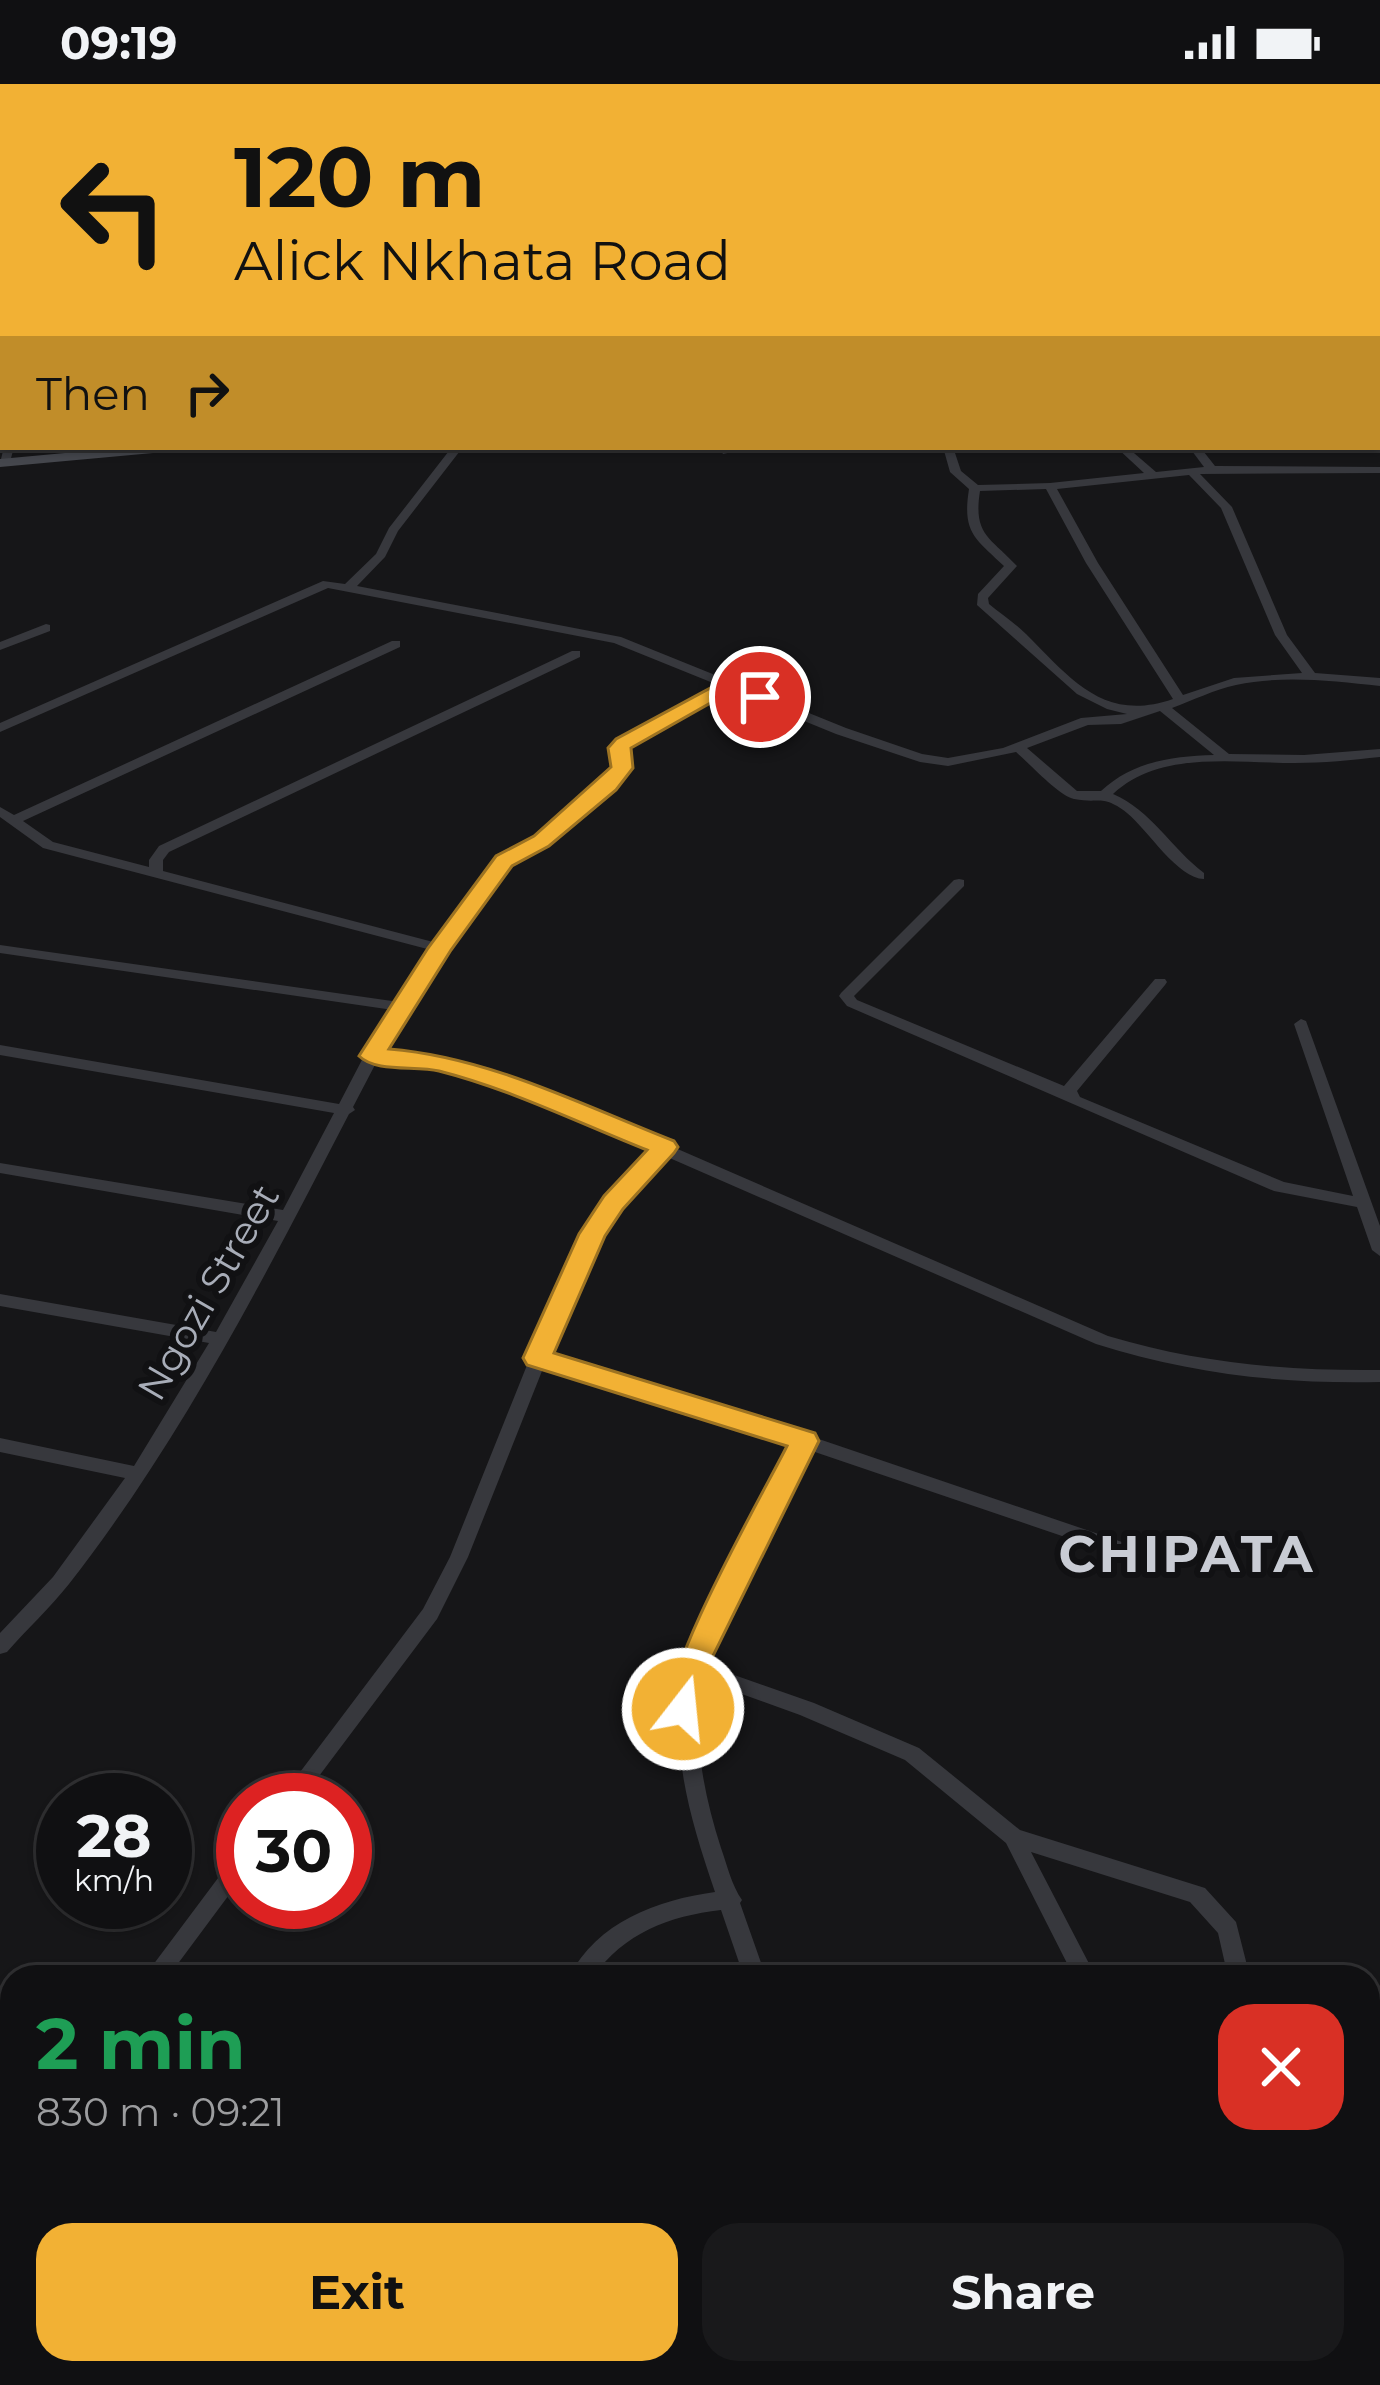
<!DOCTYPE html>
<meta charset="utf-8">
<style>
:root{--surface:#101012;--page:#19191b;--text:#f1f3f6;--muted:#9c9d9f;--line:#303032;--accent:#f2b134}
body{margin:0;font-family:Montserrat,sans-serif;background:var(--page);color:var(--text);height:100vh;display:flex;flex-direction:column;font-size:45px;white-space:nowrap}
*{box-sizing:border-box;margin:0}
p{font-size:39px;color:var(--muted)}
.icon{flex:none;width:66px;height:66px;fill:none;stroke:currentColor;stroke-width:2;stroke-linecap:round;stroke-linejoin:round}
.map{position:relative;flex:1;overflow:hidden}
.details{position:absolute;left:0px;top:1881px;width:1380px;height:420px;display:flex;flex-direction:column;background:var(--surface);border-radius:36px 36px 0 0;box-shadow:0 3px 9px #0004,0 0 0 3px var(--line)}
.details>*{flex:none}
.guide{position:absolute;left:0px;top:0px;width:1380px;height:366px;box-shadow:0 3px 9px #0004,0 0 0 3px var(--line);background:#f2b134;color:#111;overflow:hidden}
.speed{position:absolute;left:36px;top:1689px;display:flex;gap:24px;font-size:60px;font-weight:700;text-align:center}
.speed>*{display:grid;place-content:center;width:156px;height:156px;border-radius:50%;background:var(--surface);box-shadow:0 3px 9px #0004,0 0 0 3px var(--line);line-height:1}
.speed small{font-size:30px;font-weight:400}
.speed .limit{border:18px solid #d22;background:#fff;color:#111}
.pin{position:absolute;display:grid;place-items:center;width:102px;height:102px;color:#fff;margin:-51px;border:6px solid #fff;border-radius:50%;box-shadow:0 3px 12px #0007}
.me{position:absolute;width:132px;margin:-66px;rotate:16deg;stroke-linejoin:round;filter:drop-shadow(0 0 9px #0008)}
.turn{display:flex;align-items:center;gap:42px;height:252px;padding:0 36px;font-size:54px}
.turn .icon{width:156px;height:156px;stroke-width:2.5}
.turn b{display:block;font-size:84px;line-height:102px}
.then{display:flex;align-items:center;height:114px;padding:0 36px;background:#0003;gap:24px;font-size:45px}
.round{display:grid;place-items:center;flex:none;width:126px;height:126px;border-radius:36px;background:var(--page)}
.overview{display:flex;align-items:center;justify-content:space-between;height:204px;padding:0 36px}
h1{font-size:72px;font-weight:700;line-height:90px;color:#1e9e55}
.primary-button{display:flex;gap:24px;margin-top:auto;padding:24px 36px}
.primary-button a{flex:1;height:138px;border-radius:36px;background:var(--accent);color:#111;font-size:48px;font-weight:700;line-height:138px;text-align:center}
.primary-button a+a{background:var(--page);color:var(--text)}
.status{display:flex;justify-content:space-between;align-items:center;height:84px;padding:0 60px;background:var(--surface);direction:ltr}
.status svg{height:33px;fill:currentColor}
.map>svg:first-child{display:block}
</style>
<div class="status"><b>09:19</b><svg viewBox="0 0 49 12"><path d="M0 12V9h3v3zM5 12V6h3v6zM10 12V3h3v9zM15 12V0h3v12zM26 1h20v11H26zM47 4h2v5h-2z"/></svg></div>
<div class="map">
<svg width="1380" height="2301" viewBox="0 0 1380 2301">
<rect width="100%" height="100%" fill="#161618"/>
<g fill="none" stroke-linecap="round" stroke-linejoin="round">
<path fill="#37383d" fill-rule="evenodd" d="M4,363h10l-4,15 -5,3 -5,-2z
M452,363h11l-65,84 -13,26 -28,29 264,51 225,91 76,26 26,4 55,-10 78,-30 46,-4 -20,-5 -30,-15 -100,-89 1,-11 26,-28c-29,-28 -42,-33 -35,-77l-19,-17 -7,-25h10l8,24 17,14 72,-2 94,-10 -28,-26h11l29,25 48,-5 -15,-20h11l15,19 165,1v6l-180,1 32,33 55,128 28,38 65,5v8c-48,-5 -97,-11 -144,-1 -22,5 -43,15 -64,23l57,46 75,1 76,-6v8c-28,3 -57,6 -85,6 -60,0 -135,-13 -182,31 38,16 59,55 91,79v6c-26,0 -56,-49 -77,-66 -24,-19 -29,-9 -53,-14 -15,-3 -45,-36 -58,-47l-68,14 -28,-4 -84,-28 -108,-44 -100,57 -1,24 -68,63 -50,30 -63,85 -64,103 51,4 92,28 137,59h9l2,4 435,189c90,27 178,35 272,34v12c-101,2 -188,-8 -284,-38l-431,-188 -46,51 -35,56 -36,92 262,81 312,106 2,5 -2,5 -7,2 -306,-104 -106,214 111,39 105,45 101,82 185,58 31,34 14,55h-22l-10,-44 -28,-31 -159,-50 65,125h-22l-68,-134 -101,-83 -105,-45 -100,-36c-7,58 3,113 21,169 6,17 11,38 21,52l-2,3 26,74h-22l-23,-67c-52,6 -97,23 -128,67h-24c28,-55 88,-77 146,-85 -27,-79 -44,-140 -34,-224l112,-224 -249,-78 -76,191 -31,62 -136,181h-22l144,-191 27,-52 118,-294 39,-64 45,-48 -137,-61 -83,-24 -55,-5 -24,46 2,3 -6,4c-84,162 -167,325 -280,470 -19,24 -42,45 -62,68l-7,2v-21l53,-56 72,-99 -125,-26v-14l134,28 75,-123 -209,-37v-12l216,38 62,-111 -278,-48v-10l283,47 51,-97 -334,-58v-10l339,59 25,-48 29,-46 -393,-57v-8l399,57 32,-52 -388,-102 -43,-31v-10l14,8 378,-174h8v6l-377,174 30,21 96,25v-7l10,-14 413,-195h8v6l-411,195 -6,8v11l274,72 62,-85 50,-30 66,-61 -3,-18 6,-8 100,-56 -104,-42 -286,-55 -328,144v-9l323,-142 22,3 31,-30 13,-26zM1189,391l32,33 54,127 27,38 -68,5 -51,17 -85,-132 -41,-74zM1046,405l40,74 87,136c-69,24 -102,-20 -147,-65 -11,-11 -25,-20 -37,-30l-1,-6 29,-32c-27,-29 -44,-31 -37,-75zM1160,627l54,44c-42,1 -82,7 -113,36h-24l-50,-43 61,-23 33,-1z
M719,363h10l3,5 -9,2z
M46,540l4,1v6l-50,19v-8z
M959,795l5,1v6l-110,110 3,4 207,86 91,-107h10l2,3 -2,3 -88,106 3,6 204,85 69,14 -59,-172 7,-5 5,2 74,205v30l-8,-6 -15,-43 -83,-16 -427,-185 -8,-10 2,-3 113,-113z
M243,1767v25l-75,101h-24l92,-123z
M12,2071v30l-12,8v-30z
M488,2289h29l6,12h-29z
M846,2289h24l2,12h-24z"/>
<path fill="#45474d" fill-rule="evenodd" d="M1377,246h3v8h-3z
M130,363h52l-7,4 -175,16v-8z"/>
</g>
<path fill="#f2b134" stroke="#9d7322" stroke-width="3" d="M729,594l41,19 -10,6 -30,-11 -99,56 2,20 -17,22 -67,56 -37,20 -61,84 -62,99c100,8 193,56 285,92l4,6 -4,6 -51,56 -18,27 -51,117 261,80 4,8 -112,227 -12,50 -12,4 -12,-4c-17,-35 94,-228 116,-272l-260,-81 -4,-7 56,-124 25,-38 43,-46c-68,-27 -137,-61 -208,-79 -23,-6 -63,2 -80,-15l69,-108 68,-92 38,-20 77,-69 -3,-19 8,-9z"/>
<g text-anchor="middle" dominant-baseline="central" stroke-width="12" stroke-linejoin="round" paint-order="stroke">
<g font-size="39" fill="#a8adb8" stroke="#111113">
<text transform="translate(208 1208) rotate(-60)">Ngozi Street</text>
</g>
<g font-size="51" font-weight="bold" letter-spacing="3" fill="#c9ccd4" stroke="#111113">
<text x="1187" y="1470">CHIPATA</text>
</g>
</g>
</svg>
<div class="speed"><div>28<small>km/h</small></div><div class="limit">30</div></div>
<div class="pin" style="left:760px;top:613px;background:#d93025"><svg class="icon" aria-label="arrive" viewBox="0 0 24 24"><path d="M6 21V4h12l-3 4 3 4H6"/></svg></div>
<svg class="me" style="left:683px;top:1625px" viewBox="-20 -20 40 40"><circle r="17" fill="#f2b134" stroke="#fff" stroke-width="3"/><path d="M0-11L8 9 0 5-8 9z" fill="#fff"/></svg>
<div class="guide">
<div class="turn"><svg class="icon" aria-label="left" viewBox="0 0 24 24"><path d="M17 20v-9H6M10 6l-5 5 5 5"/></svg><div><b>120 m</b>Alick Nkhata Road</div></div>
<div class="then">Then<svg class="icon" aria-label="right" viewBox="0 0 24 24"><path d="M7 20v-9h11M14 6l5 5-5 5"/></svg></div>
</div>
<section class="details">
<div class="overview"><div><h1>2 min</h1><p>830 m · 09:21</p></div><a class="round" style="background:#d93025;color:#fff"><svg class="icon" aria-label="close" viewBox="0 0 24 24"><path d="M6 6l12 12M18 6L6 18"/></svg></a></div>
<div class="primary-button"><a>Exit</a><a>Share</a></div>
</section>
</div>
